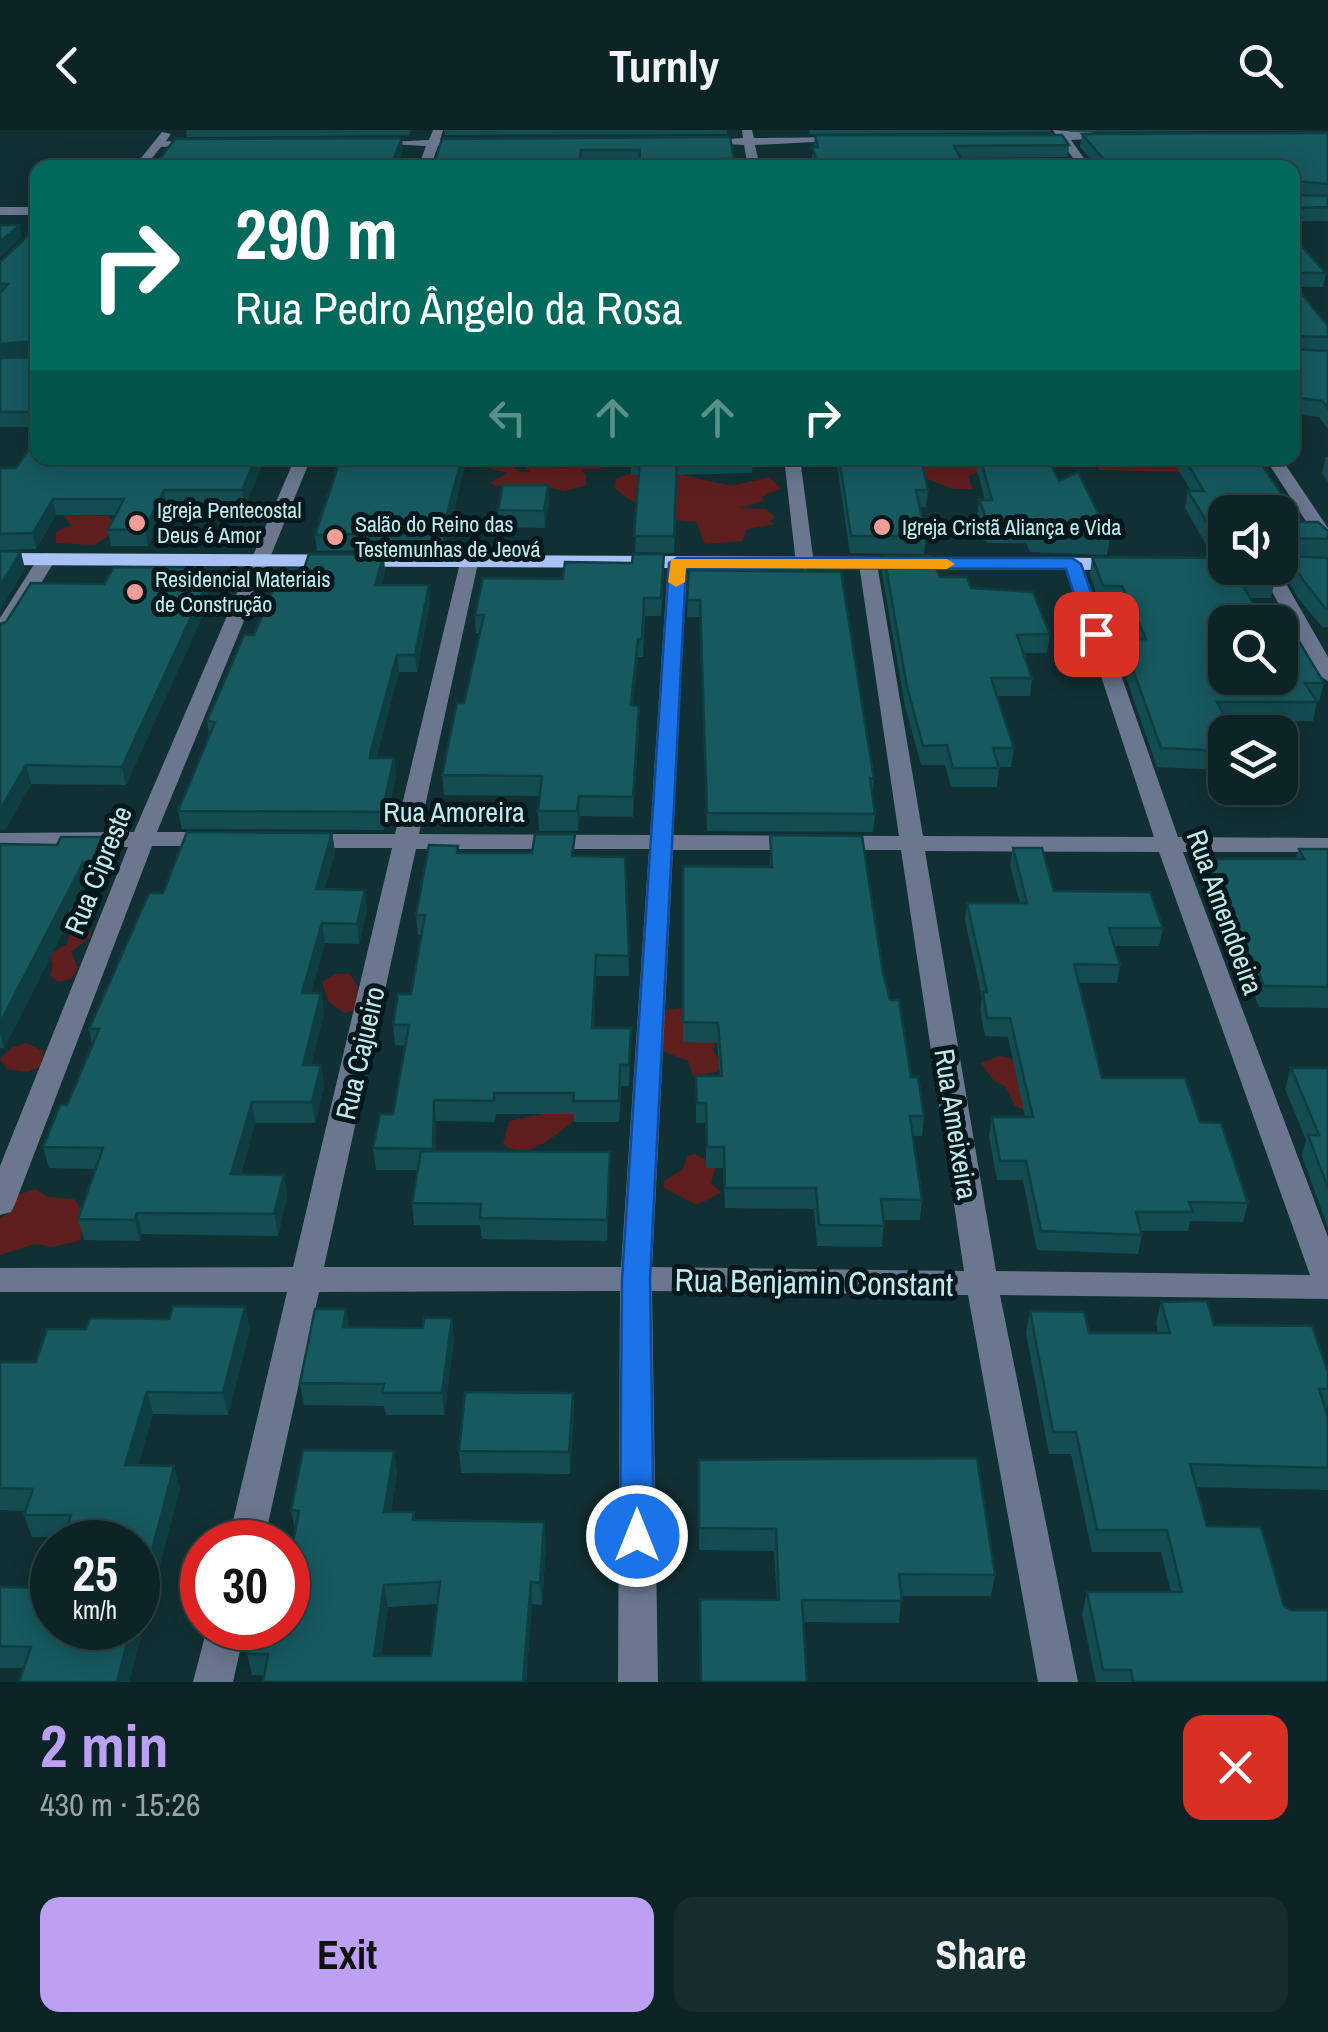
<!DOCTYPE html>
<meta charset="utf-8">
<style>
:root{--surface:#0d2426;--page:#162c2e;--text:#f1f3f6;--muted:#9aa4a7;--line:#2d4143;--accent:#bca0f2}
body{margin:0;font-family:"Archivo Narrow",sans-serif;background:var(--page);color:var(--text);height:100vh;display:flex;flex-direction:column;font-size:38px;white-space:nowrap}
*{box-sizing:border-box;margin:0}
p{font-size:32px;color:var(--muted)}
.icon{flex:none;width:55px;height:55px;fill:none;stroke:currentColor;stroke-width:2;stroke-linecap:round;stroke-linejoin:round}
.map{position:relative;height:1552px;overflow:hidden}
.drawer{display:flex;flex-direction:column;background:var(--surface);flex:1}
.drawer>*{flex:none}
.hud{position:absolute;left:30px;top:30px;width:1270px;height:305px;border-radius:20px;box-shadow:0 5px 25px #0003,0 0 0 2px var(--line);background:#00695c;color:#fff;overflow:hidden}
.tools{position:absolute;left:1208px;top:365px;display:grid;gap:20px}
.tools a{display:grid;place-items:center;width:90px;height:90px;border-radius:20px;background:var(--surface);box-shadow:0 5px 25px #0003,0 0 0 2px var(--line);font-size:50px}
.speed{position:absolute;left:30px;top:1390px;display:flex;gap:20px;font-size:50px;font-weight:700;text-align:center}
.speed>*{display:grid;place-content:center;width:130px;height:130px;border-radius:50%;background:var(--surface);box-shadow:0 5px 25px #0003,0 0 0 2px var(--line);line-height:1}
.speed small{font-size:25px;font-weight:400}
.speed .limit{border:15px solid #d22;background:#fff;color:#111}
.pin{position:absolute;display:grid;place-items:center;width:85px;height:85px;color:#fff;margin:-42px;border-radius:20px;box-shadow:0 5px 15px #0006}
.me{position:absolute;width:110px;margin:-55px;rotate:0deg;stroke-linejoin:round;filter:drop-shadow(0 0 8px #0008)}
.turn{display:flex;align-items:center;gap:35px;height:210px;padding:0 40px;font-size:45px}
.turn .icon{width:130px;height:130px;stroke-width:2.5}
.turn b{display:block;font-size:70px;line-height:85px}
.lanes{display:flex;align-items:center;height:95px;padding:0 40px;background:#0003;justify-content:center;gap:50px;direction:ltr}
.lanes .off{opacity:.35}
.round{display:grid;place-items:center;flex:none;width:105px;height:105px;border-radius:20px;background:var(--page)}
.head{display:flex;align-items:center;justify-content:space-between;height:170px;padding:0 40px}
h1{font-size:60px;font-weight:700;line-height:75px;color:var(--accent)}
.button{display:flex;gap:20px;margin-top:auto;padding:20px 40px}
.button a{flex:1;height:115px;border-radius:20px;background:var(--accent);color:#111;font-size:40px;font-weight:700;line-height:115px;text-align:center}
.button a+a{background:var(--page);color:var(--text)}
header{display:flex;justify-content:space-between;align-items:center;height:130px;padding:0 40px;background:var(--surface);font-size:45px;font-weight:700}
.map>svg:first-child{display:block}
</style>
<header><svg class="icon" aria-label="back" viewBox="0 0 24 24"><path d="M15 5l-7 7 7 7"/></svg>Turnly<svg class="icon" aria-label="search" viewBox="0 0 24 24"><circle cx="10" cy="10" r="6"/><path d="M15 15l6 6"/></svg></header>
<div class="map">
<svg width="1328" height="1552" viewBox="0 0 1328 1552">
<rect width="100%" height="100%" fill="#113033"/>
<path fill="#5f1e1e" d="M479,328h27l12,14h12l-8,-9 7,-5 23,3 7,7 13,-1 -8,-9 59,1 -25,10h-19l7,5v11l-21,6 -34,-7 -37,2 -3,-4 17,-9 -33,-8z
M1010,328l-20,12 -22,6 5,13h-20l-38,-15 9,-10z
M1088,328l88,4 4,10 -80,-2z
M631,343h43l58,13 37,-9 12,11 -19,9 1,4 -24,7 27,1 9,8 -5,4 5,3 -28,5 -5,12 -37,3 -9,-23c-21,4 -67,-18 -81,-33l1,-9z
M63,385l44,1 4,2 -2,17 -15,10 -38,-2v-11l15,-7z
M83,799l8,3 -1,5 -19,15 7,16 -7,11 -13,3 -8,-7 3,-10 -4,-11 18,-10 3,-14z
M335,844h15l13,22 -4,13 -15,4 -16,-12 -6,-19z
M693,877l24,32 -4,11 9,16 -6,6 -23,4 -5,-15 -43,-17 9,-33z
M26,913l17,8 -1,15 -14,6 -21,-3 -7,-10 11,-11z
M1000,926l17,4 14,53 -16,-7 -10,-20 -11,-5 -13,-18z
M565,979l14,8c-21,14 -50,48 -76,27l6,-23z
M695,1024l21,11 -5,18 10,10 -24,12 -33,-17v-7l19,-12 4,-13z
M36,1059l12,8 26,2c12,13 12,27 5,42l-27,6 -17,-3 -35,11v-37l9,-5 9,-18z"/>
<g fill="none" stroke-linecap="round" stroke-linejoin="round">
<path fill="#6a778f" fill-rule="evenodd" d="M433,0h10l-3,10 38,3 -40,3 -8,22h-12l8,-22 -60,-3 63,-3z
M742,0h10l2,8 93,-1 5,3 -97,5 5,23h-12l-4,-23 -53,-3 52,-4z
M1053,0l59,4 5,3 -46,3 20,28h-11l-20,-28 -33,-3 28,-3z
M162,2l9,2 -5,7 42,3 -47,3 -17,21h-11z
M0,77h38v8h-38z
M295,328h16l-154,374h61l12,7 -12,7h-66l-137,358 -4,8 -11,3v-49l128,-319h-128v-14l134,-1z
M784,328h16l14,106 -9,6 -9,-6z
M1265,328h16l47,70v20l-6,-2z
M47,423l9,6 -49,79 -7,2v-22l40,-63z
M469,427l9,6 -59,271 231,1 18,-272 9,-6 9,6 -13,272 226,1 -40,-272 9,-6 9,6 46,272 231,1 -90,-273 9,-6 9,6 96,273 150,1v14h-145l145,385v62l-328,-4 78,387h-40l-70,-387 -316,-4 6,391h-40l2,-391 -301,1 -55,250h-36l59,-250h-287v-24l293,-1 99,-419h-89l-12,-7 12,-7h92l65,-271zM416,719h233l-28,418h-297zM673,720h228l63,421 -312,-4zM925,721l234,1 151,423 -314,-4z
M1259,438h18l51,89v24l-10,-6z
M207,1498h38l-12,54h-40z"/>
<path fill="#a8c2f5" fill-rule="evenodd" d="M0,423l1125,5 9,6 -9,6 -1125,-5z
M1280,430h48v12l-55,-2 7,-2z"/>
</g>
<path fill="#134d52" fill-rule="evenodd" d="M186,0h225l-2,5 -222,2z
M444,0h283v4l-282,1z
M809,0h242l-1,2 -240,2z
M1068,0h259l-257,2z
M1328,3v88h-36v-26l18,1 -18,-2v-26h-194l-18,-21 2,-13z
M815,5l254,10 -1,12 -107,1 5,10h-152l-2,-9z
M730,7l4,22v9h-95v-7h-58l-139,-22z
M1292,106l34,37 -3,14h-26l31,39v103l-9,-12 -27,-3z
M0,132l37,93 -27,3 28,-1v70h-38z
M1326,327h2v25l-6,-9z
M265,328l-20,48h-78l-19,40h-37l-3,-16 8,-15h-60l-20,34 -36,1v-82z
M467,328l-23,91 -127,2 -2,-16 34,-69z
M631,328h122l-1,15 -75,2 -3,78 -39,-1 4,-77h-8z
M836,328h212l11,23 51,56 -3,18 -77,-3 -4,-9h-39l-10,-25 2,-18h6l-11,-41h-53l7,31 -2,17h-6l6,29 -2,18 -74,-1z
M1171,328h86l44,64 27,9v96h-6l-24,-29 -13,-24 4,-18h-9v-44h-55v44l-13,-1 -27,-47 3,-17h3z
M549,372l-4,26 -46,-1 -1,-17z
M884,426l87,32 79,46 -3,19h-23l8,25 -2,18h-33l17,52 -3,19h-12l-2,20h-46l-6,-22h-24l-16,-59 -23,-133z
M1092,427l183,23 -4,18h-20l-26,24 99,61 -5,18h-2l-4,20h-86l1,3 -4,19h-2l2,8 -4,19 -63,-3 -38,-110 3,-18h13l-16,-35h-19l-10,-30z
M206,438l3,17 -2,5 2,12 -83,183 -95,-1 -25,45v-207l98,-38z
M689,440l185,209 -2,18 3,17 -2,18 -166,-1 -7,-214h-13z
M385,441l-4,14h48l1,17 -13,70h-18l-23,86h18l2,18 -12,54 -202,-1 -4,-18 31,-76 -2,-14 47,-86z
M664,442l-3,44h-16l-2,41h-5l-5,48 6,20 -6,92 -53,-1 -2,15h-39l-1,-20 2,-15 -96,-1 -2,-20 22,-72 16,-70h-4l-1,-18 88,-36z
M332,703l3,19 -11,38h41l2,20 -8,34 -34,-1 -14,50h10l3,20 -13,52h10l3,21 -9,37h-60l-14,51 46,22 -9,40 -136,-2 -2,7 -56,-1 -6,-21 18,-50 -47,-1 -6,-21 24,-42 25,-61 -3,-15 74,-136z
M770,705l113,138 28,104 13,39 -2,20h-9l9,64 -2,20h-36l-2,27 -65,-1 -3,-37 -89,-1 -2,-40h-17v-45h-10v-47h24l-3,-33 -34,-1v-176l87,1z
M0,714l112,13 -12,26h-12l-84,165h-4z
M1013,718l41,43 109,37 -4,18h-45l6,19 -3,18h-38l23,95 98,44 48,81 -5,19 -53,-1 -2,10h-47l1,4 -4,19 -101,-4 -14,-70h-26l-8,-44 3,-19h33l-17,-80 -23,-1 -5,-26 2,-12 -17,-78 2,-17h53l-10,-38z
M1299,719h29v159l-69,-1 -12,-30 -10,1 -38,-99 4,-20h93z
M458,723l167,4 4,119h-33l-2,52h37l-2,58h-8l-2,36h-45v-8h-78l-1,8 -59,-1v30l174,1 -3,89 -125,-2 -2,-14h-66l-2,-22 6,-33h-42l-3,-22 20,-34 13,-68 -11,-1 -2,-20 18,-31 11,-59h-4l-2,-20z
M1291,938h37v160l-26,-72 4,-16 -21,-51z
M1161,1172l167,70v34l-2,5 2,6v73l-132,-3 11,39 77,80 44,76h-232l-14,-68 5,-22h84l-10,-40h-69l-21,-98h-22l-23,-121 4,-22 59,22h69l-2,-10z
M245,1177l5,22 -22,86 -75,-1 -15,51 42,23 -51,194h-110l5,-14h-24v-81l49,1 16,-51h-33l-8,-22 1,-4 -25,-1v-146l36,-2 50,-33 83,-10z
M452,1188l2,22 -10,75h-58l-2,-9 -80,-1 -4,-22 49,-56 74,1z
M573,1263l1,22 -4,59 -109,-1 -2,-22z
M394,1321l3,22 -6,39h23l1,8 129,2 2,22 -4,61 -10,-1 -6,78 -274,-7 -5,-21 41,-26 7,-98 -4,-20zM437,1474l-6,52h-50l7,-49z
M699,1330l296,115 -4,21h-90l-2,27 -95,-1 -27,-22 -3,-49 -75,-1z"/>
<path fill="#0f3e42" d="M402,8l1,12 -7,18h-6z
M20,95l2,12 -22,21v-16z
M35,211l3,14 -38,4v-15z
M256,328h9l-20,48 -3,-16z
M462,328h5l-23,91 -2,-17z
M548,355l1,17 -4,26 -1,-17z
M164,360l3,16 -19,40 -3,-17z
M53,369l3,16 -20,34 -3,-16z
M21,422l4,17 -25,42v-25z
M384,424l1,17 -9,30 -1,-16z
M206,438l3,17 -2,5 2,12 -83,183 -4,-18z
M429,455l1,17 -13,70 -2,-17z
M638,509v18l-7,68v-20z
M397,525l2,17 -25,96 -4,-10z
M639,576v19l-6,92v-20z
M394,628l2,18 -12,54 -2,-18z
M26,635l5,19 -25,45 -6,1v-20z
M579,666l1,20 -2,15 -1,-20z
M332,703l3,19 -16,57 -3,-20z
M108,707l4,20 -12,26 -5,-20z
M83,733l5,20 -84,165 -4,-14v-11z
M365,760l2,20 -8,34 -2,-20z
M322,793l3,20 -20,70 -3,-20z
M596,825v21l-3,73 -1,-21z
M321,863l3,20 -18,73 -3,-21z
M321,935l3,21 -9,37 -3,-21z
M434,970l2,21v49l-3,-21z
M252,972l3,21 -20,73 -4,-22z
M610,1022v21l-3,68v-21z
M284,1045l3,21 -9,40 -4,-22z
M137,1083l5,21 -2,7 -5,-21z
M245,1177l5,22 -22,86 -5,-22z
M346,1179l4,22 -7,-4z
M452,1188l2,22 -10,75 -2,-22z
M147,1262l6,22 -21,73 -7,-22z
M573,1263l1,22 -4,59 -1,-22z
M394,1321l3,22 -9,61 -4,-22z
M174,1336l6,22 -51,194h-12l14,-54h7v-24z
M544,1392l2,22 -4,61 -2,-22z
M531,1452l1,22 -6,78h-3z
M384,1455l4,22 -10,70 -4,-21z"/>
<path fill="#16595f" stroke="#0f3e42" stroke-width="2.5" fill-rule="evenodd" d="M1328,3v51l-33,-3 -3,12v-25h-181l-29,-34z
M815,5h247l7,10 -115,1 12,22h-147l-7,-21h6z
M730,7l4,22h-13l1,9h-83l1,-18h-59l-1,18h-147l9,-29z
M402,8l-12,30h-237l22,-29z
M1292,65l36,1v11l-36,1z
M0,95h20l-20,17z
M38,96v131l-3,-16 -35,3v-51l8,-9h-8v-22z
M1292,106l34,37h-34z
M1292,152l36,44v11l-33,-1 -3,9z
M1292,219l36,2v57l-6,-7 -30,-4z
M38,227v55h-38v-54z
M38,305v23h218l-14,32h-78l-19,39 -37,1 16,-31h-71l-20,34 -33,1v-66h16z
M352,328h110l-20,74 -127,3 23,-69h11z
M631,328h122l-76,2 -3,76h-40l6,-77h-10z
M839,328h82l7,32h-12l10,46h-75z
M980,328h68l11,23 19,-9 32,65 -77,-2 -4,-10 -40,1 -10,-26h13z
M1184,328h73l44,64h17l10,9v8l-44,-1 -4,8v-34h-55v26l-9,-1 -28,-46h16z
M503,355h45l-4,26 -46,-1z
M0,421l21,1 -21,34z
M309,424h75l-9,31h54l-14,70h-18l-26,95 -1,8h24l-12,54 -204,-1 37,-89 -8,-1 37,-86h10l28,-66h22z
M633,424h31l-3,44h-17l-2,41h-4l-7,66 8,1 -6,91 -54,-1 -2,15h-39l4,-35 -100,-1 15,-72h7l20,-88h-9l8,-37 80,1 2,-17 67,1z
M884,426h46l10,21h27l4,11 62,4 17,42 -33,1 15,43h-41l23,70h-21l6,20h-46l-6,-23 -24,1 -16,-59z
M1289,426l39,2v51h-2l-23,-29z
M1092,427l133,1v10h7l33,54h-40v56h55v-40h17l27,45h-19l12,19h-100l11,22h-12l8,27 -63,-3 -39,-109h24l-24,-53h-19z
M114,437l92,1 -8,17h8l-84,182 -96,-2 -26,45v-186l6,-2 25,-39 73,1z
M1234,438h36l5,12h-34z
M689,440l152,2 33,207 -4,-1 5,36 -168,-1 -7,-213h-13z
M187,702l145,1 -16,56 49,1 -8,34 -35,-1 -20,70h19l-18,72h18l-9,37h-60l-21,72 53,1 -10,39 -137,-1 -2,7 -57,-1 25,-71 -60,-1 17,-42h7l32,-76h-10l60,-136h14z
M535,704h40l-3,22 53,1 4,99 -33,-1 -4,73h39l-2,37h-9l-1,36h-46l1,-8h-80v8l-60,-1 -1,49 -60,-1 7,-34h13l16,-89h-16l5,-31h13l14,-79h-9l13,-70 29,1 -1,7h75z
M770,705l92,1 21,137 7,27h9l12,77h7l6,39h-14l12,84 -41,-1 3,27 -65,-1 -3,-37h-91l-1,-41h-17l-1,-44h-9l-1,-27h26l-4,-53 -35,-1v-156l89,1z
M61,707h47l-13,26h-12l-83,160v-179l57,1z
M1013,718h29l12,43 96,1 13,36h-54l11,37 -46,-1 28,114h83l15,44 21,1 27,80 -59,-1 4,10h-57l6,23 -101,-4 -15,-70h-26l-8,-44h41l-23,-99h-23l-4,-26h4l-20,-89h60z
M1299,719h29v138l-64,-1 -12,-29h-10l-39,-98h101z
M1291,938h37v120l-20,-53h11z
M421,1021l189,1 -3,68 -127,-2 1,-14 -69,-1z
M1207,1171l7,24 98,1 16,46v17h-9l9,28v51l-138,-4 17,62 54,1 23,79 7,4h37v72h-195l-2,-12h-28l-16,-78h95l-15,-62h-70l-21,-98h-23l-23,-121 54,1 5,21h81l-9,-31z
M173,1176l72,1 -22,86 -76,-1 -22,73 49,1 -36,138v-62h-75l8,-27h-47l9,-26 -33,-1v-124l1,-2h35l11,-33h39l4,-11 79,1z
M315,1179h31l-3,18 80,1 1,-10h28l-10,75h-60l2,-9 -84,-1z
M465,1262l108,1 -4,59 -110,-1z
M303,1320l91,1 -10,61h30l-1,8 131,2 -4,61 -9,-1 -8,100h-260l5,-28h-21l5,-26h36v-60l11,-57 -8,-1zM440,1452l-9,74h-57l10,-71z
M977,1328l18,117 -96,-1 3,27 -100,-1 5,82h-106l-1,-83 79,1 -3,-71 -77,-1v-68z
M52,1445v53h79l-14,54h-98l12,-35 -31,-1v-59l49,1z"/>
<path fill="#1a73e8" stroke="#114b97" stroke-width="2.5" d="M677,428h395l9,6 25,70 -10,5 -9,-5 -21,-65 -380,-1 -36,711 4,257 -5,10 -12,4 -12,-4 -5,-10 2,-257 47,-716z"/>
<path fill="#f59e0b" d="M671,429h276l8,5 -8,5 -261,-1 -1,14 -9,5 -8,-5z"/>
<g fill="#f59c96" stroke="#00181b" stroke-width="4">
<circle cx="137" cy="393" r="10"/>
<circle cx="882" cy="397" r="10"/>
<circle cx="335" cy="407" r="10"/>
<circle cx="135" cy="462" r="10"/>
</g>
<g text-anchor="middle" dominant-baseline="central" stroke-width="10" stroke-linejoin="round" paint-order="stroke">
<g font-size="22" fill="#bfebef" stroke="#00181b" text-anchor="start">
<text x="157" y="380">Igreja Pentecostal<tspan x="157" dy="25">Deus é Amor</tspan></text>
<text x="355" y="394">Salão do Reino das<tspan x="355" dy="25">Testemunhas de Jeová</tspan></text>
<text x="902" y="397">Igreja Cristã Aliança e Vida</text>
<text x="155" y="449">Residencial Materiais<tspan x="155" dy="25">de Construção</tspan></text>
</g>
<g font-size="28" fill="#bfebef" stroke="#00181b">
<text x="454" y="682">Rua Amoreira</text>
<text transform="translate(98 740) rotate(-68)">Rua Cipreste</text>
<text transform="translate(1225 782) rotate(70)">Rua Amendoeira</text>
<text transform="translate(360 923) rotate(-77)">Rua Cajueiro</text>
<text transform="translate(956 994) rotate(81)">Rua Ameixeira</text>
</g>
<g font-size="32" fill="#bfebef" stroke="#00181b">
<text transform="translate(814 1152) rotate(1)">Rua Benjamin Constant</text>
</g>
</g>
</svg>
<div class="tools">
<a><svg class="icon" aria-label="sound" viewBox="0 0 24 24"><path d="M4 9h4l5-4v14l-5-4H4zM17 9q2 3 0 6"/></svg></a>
<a><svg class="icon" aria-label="search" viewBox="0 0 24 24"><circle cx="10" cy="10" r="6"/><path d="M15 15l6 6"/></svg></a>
<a><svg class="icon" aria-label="layers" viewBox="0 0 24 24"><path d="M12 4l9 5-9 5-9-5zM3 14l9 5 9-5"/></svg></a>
</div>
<div class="speed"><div>25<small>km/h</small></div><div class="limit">30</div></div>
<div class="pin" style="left:1096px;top:504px;background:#d93025"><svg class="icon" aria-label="arrive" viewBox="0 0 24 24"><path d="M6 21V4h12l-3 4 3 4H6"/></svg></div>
<svg class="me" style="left:637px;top:1406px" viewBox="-20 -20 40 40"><circle r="17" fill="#1a73e8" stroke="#fff" stroke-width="3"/><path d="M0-11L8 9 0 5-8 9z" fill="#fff"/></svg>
<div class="hud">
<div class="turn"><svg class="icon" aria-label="right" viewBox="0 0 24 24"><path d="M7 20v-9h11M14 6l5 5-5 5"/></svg><div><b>290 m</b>Rua Pedro Ângelo da Rosa</div></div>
<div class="lanes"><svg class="icon off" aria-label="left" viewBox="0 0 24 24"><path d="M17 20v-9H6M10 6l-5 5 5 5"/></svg><svg class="icon off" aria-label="ahead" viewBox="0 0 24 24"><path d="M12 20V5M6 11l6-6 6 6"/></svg><svg class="icon off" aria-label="ahead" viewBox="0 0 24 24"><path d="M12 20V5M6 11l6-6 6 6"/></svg><svg class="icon" aria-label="right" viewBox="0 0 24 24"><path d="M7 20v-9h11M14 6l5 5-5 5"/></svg></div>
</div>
</div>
<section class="drawer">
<div class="head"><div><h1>2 min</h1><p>430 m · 15:26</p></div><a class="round" style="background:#d93025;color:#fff"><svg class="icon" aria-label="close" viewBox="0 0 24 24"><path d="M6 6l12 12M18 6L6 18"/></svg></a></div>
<div class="button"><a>Exit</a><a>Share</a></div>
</section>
